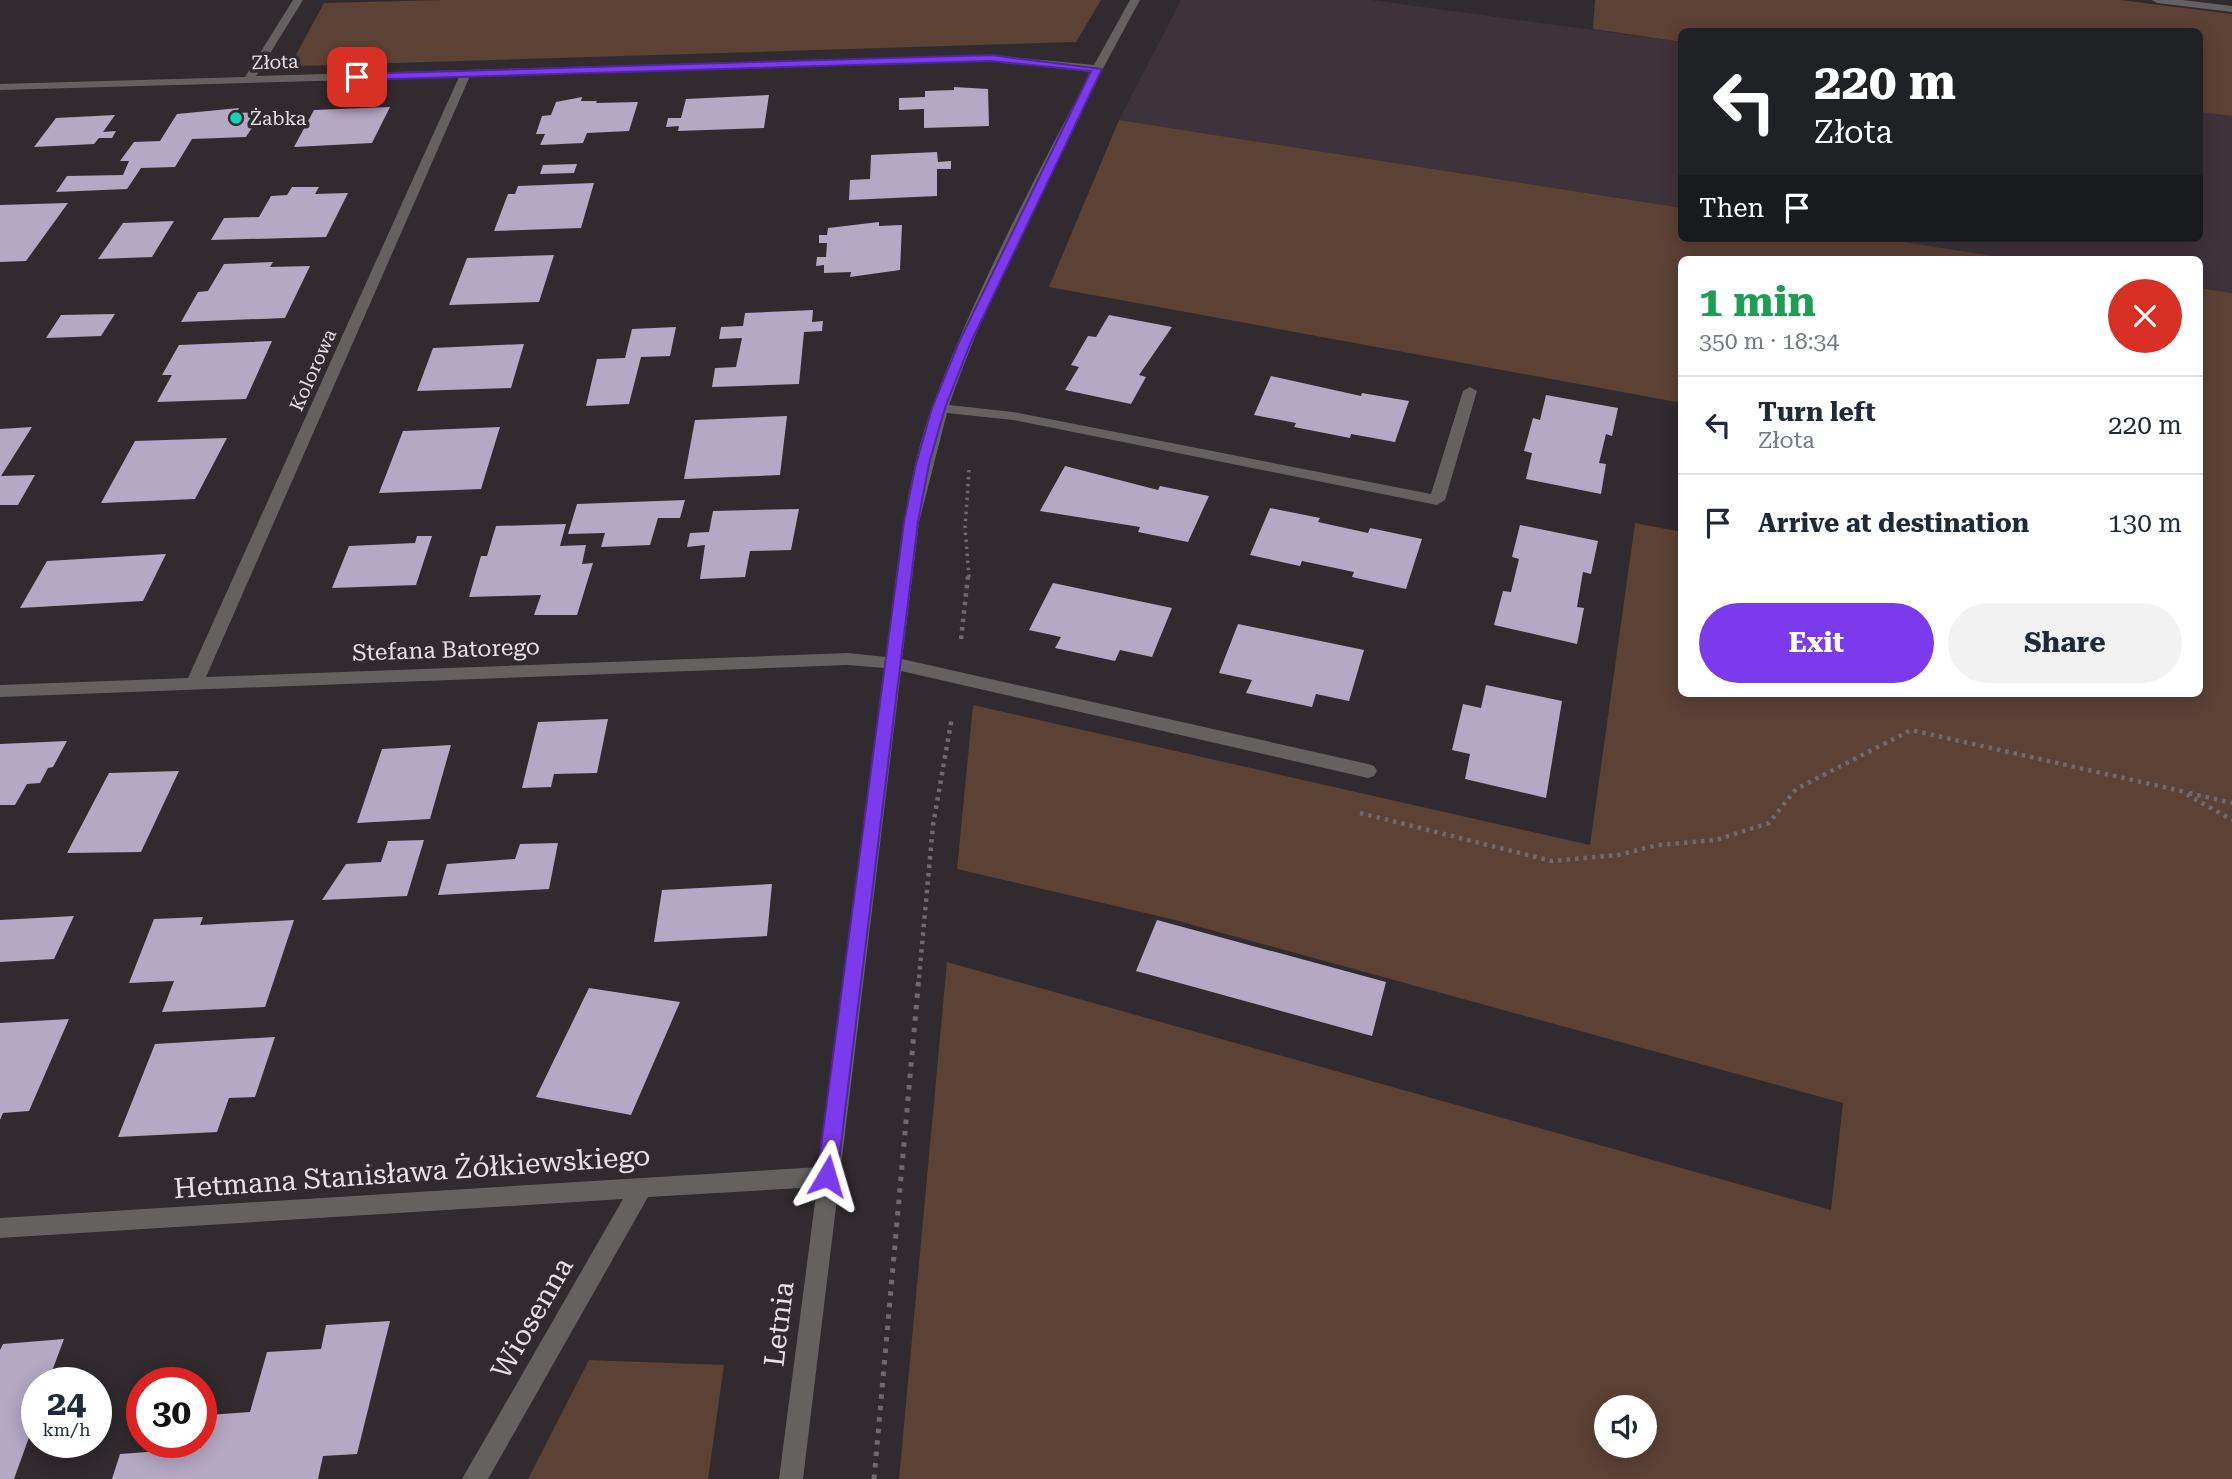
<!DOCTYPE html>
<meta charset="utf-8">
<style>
:root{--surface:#fff;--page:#f2f2f3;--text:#1f2937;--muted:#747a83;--line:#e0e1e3;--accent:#7c3aed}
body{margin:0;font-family:"Roboto Serif",serif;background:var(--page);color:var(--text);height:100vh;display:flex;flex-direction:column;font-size:26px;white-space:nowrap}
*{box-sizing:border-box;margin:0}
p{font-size:23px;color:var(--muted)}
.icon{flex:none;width:38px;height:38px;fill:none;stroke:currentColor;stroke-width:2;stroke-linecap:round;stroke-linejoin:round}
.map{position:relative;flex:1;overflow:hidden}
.details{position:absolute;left:1678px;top:256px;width:525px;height:441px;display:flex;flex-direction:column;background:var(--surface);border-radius:10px;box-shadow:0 4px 18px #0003}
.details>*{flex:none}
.banner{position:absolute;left:1678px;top:28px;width:525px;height:214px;border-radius:10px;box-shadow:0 4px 18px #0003;background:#202124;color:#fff;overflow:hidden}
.fabs{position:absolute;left:1594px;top:1395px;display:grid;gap:14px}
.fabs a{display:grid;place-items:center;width:63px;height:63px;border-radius:50%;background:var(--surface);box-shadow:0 4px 18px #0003;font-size:35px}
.speed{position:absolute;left:21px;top:1367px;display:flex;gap:14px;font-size:35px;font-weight:700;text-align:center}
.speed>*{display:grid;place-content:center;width:91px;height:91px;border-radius:50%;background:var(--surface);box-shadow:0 4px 18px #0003;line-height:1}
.speed small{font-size:18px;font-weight:400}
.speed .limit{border:10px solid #d22;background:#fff;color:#111}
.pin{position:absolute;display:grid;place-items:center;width:60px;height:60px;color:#fff;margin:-30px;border-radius:14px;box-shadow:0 4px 10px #0006}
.me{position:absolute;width:77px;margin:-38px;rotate:7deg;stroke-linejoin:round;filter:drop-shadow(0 0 5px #0008)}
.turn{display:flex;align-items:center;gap:24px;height:147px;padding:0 21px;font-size:32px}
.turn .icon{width:91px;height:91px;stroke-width:2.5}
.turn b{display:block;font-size:49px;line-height:60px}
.then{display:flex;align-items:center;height:66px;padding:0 21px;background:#0003;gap:14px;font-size:26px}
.round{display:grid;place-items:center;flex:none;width:74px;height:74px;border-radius:37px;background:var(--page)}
.summary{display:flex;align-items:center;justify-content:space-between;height:119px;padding:0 21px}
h1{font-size:42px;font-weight:700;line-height:52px;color:#1e9e55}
.action{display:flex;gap:14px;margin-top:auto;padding:14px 21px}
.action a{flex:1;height:80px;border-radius:42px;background:var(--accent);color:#fff;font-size:28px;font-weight:700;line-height:80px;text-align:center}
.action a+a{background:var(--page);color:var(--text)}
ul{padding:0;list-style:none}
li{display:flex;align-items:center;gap:21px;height:98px;padding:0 21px;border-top:2px solid var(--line)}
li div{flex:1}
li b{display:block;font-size:26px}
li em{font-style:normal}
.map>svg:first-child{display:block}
</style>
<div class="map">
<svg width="2232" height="1479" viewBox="0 0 2232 1479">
<rect width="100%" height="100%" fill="#312a2e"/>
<path fill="#3e333a" d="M1181,0h190l311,42v166l-563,-88z
M2200,112l32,4v177l-32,-5v-29h-187l-135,-21h322z"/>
<path fill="#5c4135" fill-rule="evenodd" d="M443,0h658l-25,42 -777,24 -7,-4 32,-59z
M1595,0h525l112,14v102l-32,-4v-80h-518v10l-89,-13z
M1119,120l563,88v30h196l135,21h-331v144l-633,-116z
M2200,288l32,5v1186h-1333l48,-517 884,248 12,-107 -672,-184 -214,-50 16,-164 617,140 45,-322 47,9v161h518zM1645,1407v39h-39v-39z
M589,1360l135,5 -16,114h-180z"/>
<path fill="#b5a8c4" d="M954,87l34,2 1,37 -65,2v-19l-25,1v-12l26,-1v-6l29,-1z
M769,95l-5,33 -86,3 1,-5 -13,1 2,-9h13l5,-19z
M582,97l-1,4h16l-1,2 42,-1 -9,29 -42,2 -4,10 -43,2 5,-11h-9l6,-18 9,-1 5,-13z
M390,107l-18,36 -78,4 20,-37z
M239,108l-3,5 26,-1 -16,25 -54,2 -17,28 -34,1 -14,21 -71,3 11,-16 56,-1 6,-14h-9l14,-19 26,-1 17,-27z
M115,115l-12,17 13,-1 -4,7h-13l-5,6 -60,3 22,-29z
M937,152l1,10 13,-1v8h-14v27l-88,4 1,-20 20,-1 1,-24z
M577,164l-3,9 -34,1 3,-9z
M594,183l-13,45 -87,3 14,-37h7l3,-8z
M292,187h27l-4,7 33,-1 -22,44 -115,3 13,-22 35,-1 12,-21 16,-1z
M68,203l-42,58 -26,1v-57z
M174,221l-22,36 -54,2 25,-36z
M879,222v4l23,-1 -2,45 -50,7 1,-5 -27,1v-8l-8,1 1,-9h9l1,-14h-8v-8h8l1,-7z
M554,255l-15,47 -90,3 18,-47z
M273,262l-3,5 40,-1 -25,52 -104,4 17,-30 10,-1 16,-27z
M813,310l-1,12 11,-1 -1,10 -18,1 -5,52 -87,3 3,-19 21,-1 6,-29 -23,1 2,-12 22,-1 2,-13z
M115,314l-14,22 -55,2 15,-23z
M1109,315l63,12 -33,48 7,2 -15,27 -66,-14 14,-23 -8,-2 17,-29 8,1z
M676,327l-6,29 -29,1 -12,47 -43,2 11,-47 28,-1 7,-29z
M272,341l-26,58 -89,3 15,-27h-10l17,-30z
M524,344l-13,44 -94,3 16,-43z
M1271,376l90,20 1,-3 47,8 -14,41 -44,-8 -1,4 -56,-11 2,-4 -42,-8z
M1546,395l72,13 -6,28 -6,-2 -7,29 7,1 -5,30 -75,-15 6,-26 -8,-2 9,-33 7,2z
M787,416l-7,59 -96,4 11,-59z
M32,427l-31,49 34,-1 -17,30h-18v-76z
M500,427l-19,62 -102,4 24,-62z
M227,438l-32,61 -94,4 34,-62z
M1065,466l93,24 2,-4 49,10 -21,46 -50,-10 2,-5 -100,-16z
M685,500l-5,18h-22l-8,27 -49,2 4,-14 -37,1 9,-30z
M1270,508l50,10 -2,4 50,11 2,-5 52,11 -16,50 -54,-12 2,-5 -52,-11 -2,5 -50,-11z
M799,509l-8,41 -41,1 -5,26 -45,2 5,-34 -18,2 3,-14 19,-1 4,-21z
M566,524l-6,22 26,-1 -4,19 11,-1 -16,52h-43l7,-20 -72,2 12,-41h6l9,-30z
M1520,525l78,16 -7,33 -8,-2 -6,35 7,1 -7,36 -83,-19 9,-34 8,1 8,-33 -7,-2z
M417,536h15l-16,49 -84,3 17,-42 66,-3z
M166,554l-23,47 -123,7 27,-47z
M1053,583l119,25 -20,49 -32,-7 -5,11 -60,-13 6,-11 -32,-7z
M1238,624l126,26 -15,51 -33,-7 -4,13 -66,-14 6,-13 -33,-7z
M1486,685l76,16 -16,97 -81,-19 5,-25 -18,-4 11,-46 18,4z
M608,719l-11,54 -43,1 -3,13 -29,1 16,-66z
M67,741l-14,26 -5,1 -8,15 -13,1 -12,21h-15v-61z
M451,745l-21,74 -73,4 25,-74z
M179,771l-38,81 -74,1 42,-80z
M424,840l-17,56 -85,4 24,-36 35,-2 7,-21z
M558,843l-9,46 -111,6 9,-31 68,-5 5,-15z
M772,884l-5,52 -113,6 8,-52z
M74,916l-20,43 -54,3v-42z
M203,917l-3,8 94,-5 -29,87 -103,5 12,-31 -45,2 25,-64z
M1157,920l229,62 -14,54 -236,-65z
M589,988l91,14 -49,113 -95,-18z
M69,1019l-40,92 -26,2 -3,7v-97z
M275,1037l-20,60 -26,1 -12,34 -99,5 37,-93z
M390,1321l-33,133 -34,2 -5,23h-206l8,-25 81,-6 8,-33 41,-3 17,-60 54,-3 5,-24z
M64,1339l-16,43h-11v33l-23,64h-14v-129l3,-6z"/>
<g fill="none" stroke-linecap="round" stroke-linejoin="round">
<path stroke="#6f696d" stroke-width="3.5" stroke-dasharray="2.5 4.5" stroke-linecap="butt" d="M969,577l-4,-49 4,-58"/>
<path stroke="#6f696d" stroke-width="4.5" stroke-dasharray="3.5 5" stroke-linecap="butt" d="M961,639l7,-63
M2189,793l43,10
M1360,813l192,48 66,-6 40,-10 58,-5 53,-17 27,-34 115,-59 270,61 51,29
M919,978l14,-153 19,-108"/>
<path stroke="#6f696d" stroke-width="5" stroke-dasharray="4.5 7" stroke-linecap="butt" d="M874,1479l45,-503"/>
<path fill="#656161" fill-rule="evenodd" d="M293,0h10l-47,76 735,-21 103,10 36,-65h10c-71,130 -141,265 -191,405l64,7 418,82 32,-103 7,-4 7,4 -32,109 -8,5 -424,-85 -66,-7 -28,109 -17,137 466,105 6,2 3,5 -3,5 -6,2 -467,-107 -98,808h-24l38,-292 -169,10 -160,282h-26l161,-280 -623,39v-20l819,-51 65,-499 -36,-3 -848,32v-12l188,-7 271,-601 -459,13v-6l245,-7zM991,61l100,11c-57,107 -117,222 -159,335 -28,78 -35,167 -46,250l-38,-4 -642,24 264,-601z
M2152,0h30l50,6v6l-75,-9z"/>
</g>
<path fill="#7c3aed" stroke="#51269a" stroke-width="2" d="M991,55l111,14 -131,273 -26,66 -16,56 -11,58 -81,654 -3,6 -7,3 -7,-3 -3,-6 87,-654 12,-58 16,-56 27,-66 132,-271 -100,-10 -634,19 -5,-3 5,-3z"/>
<circle fill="#12d5b4" stroke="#312a2e" stroke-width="2.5" cx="236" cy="118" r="7"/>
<g text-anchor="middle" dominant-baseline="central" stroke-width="7" stroke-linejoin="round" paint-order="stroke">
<g font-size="19" fill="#e5e1e4" stroke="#312a2e">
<text transform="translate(275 62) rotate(-2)">Złota</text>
<text transform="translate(313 370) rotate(-66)">Kolorowa</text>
</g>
<g font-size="19" fill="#e5e1e4" stroke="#312a2e" text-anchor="start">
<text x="250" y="118">Żabka</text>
</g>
<g font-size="23" fill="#e5e1e4" stroke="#312a2e">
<text transform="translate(446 650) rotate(-2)">Stefana Batorego</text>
</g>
<g font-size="28" fill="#e5e1e4" stroke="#312a2e">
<text transform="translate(412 1172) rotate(-4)">Hetmana Stanisława Żółkiewskiego</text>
<text transform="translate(532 1318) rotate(-60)">Wiosenna</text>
<text transform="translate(779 1324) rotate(-83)">Letnia</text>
</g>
</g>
</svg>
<div class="fabs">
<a><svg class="icon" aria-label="sound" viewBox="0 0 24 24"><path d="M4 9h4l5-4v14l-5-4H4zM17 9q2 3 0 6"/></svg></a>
</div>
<div class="speed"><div>24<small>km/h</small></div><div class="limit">30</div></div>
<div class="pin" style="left:357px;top:77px;background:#d93025"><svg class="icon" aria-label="arrive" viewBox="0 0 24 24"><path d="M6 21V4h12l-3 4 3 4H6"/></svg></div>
<svg class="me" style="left:827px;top:1176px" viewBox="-20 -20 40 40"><path d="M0-17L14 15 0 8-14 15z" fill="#7c3aed" stroke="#fff" stroke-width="4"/></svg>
<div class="banner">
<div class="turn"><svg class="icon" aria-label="left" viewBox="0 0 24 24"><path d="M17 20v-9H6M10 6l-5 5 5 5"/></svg><div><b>220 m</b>Złota</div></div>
<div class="then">Then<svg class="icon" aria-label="arrive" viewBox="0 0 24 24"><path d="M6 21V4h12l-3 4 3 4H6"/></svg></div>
</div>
<section class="details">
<div class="summary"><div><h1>1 min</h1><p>350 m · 18:34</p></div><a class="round" style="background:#d93025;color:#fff"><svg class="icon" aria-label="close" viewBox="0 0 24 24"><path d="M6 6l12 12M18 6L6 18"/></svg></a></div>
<ul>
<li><svg class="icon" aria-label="left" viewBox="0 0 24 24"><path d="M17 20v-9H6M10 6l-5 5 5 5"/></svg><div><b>Turn left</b><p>Złota</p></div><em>220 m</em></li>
<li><svg class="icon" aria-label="arrive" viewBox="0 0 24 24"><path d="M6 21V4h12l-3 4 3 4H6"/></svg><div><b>Arrive at destination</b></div><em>130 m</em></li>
</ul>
<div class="action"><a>Exit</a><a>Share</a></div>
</section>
</div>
